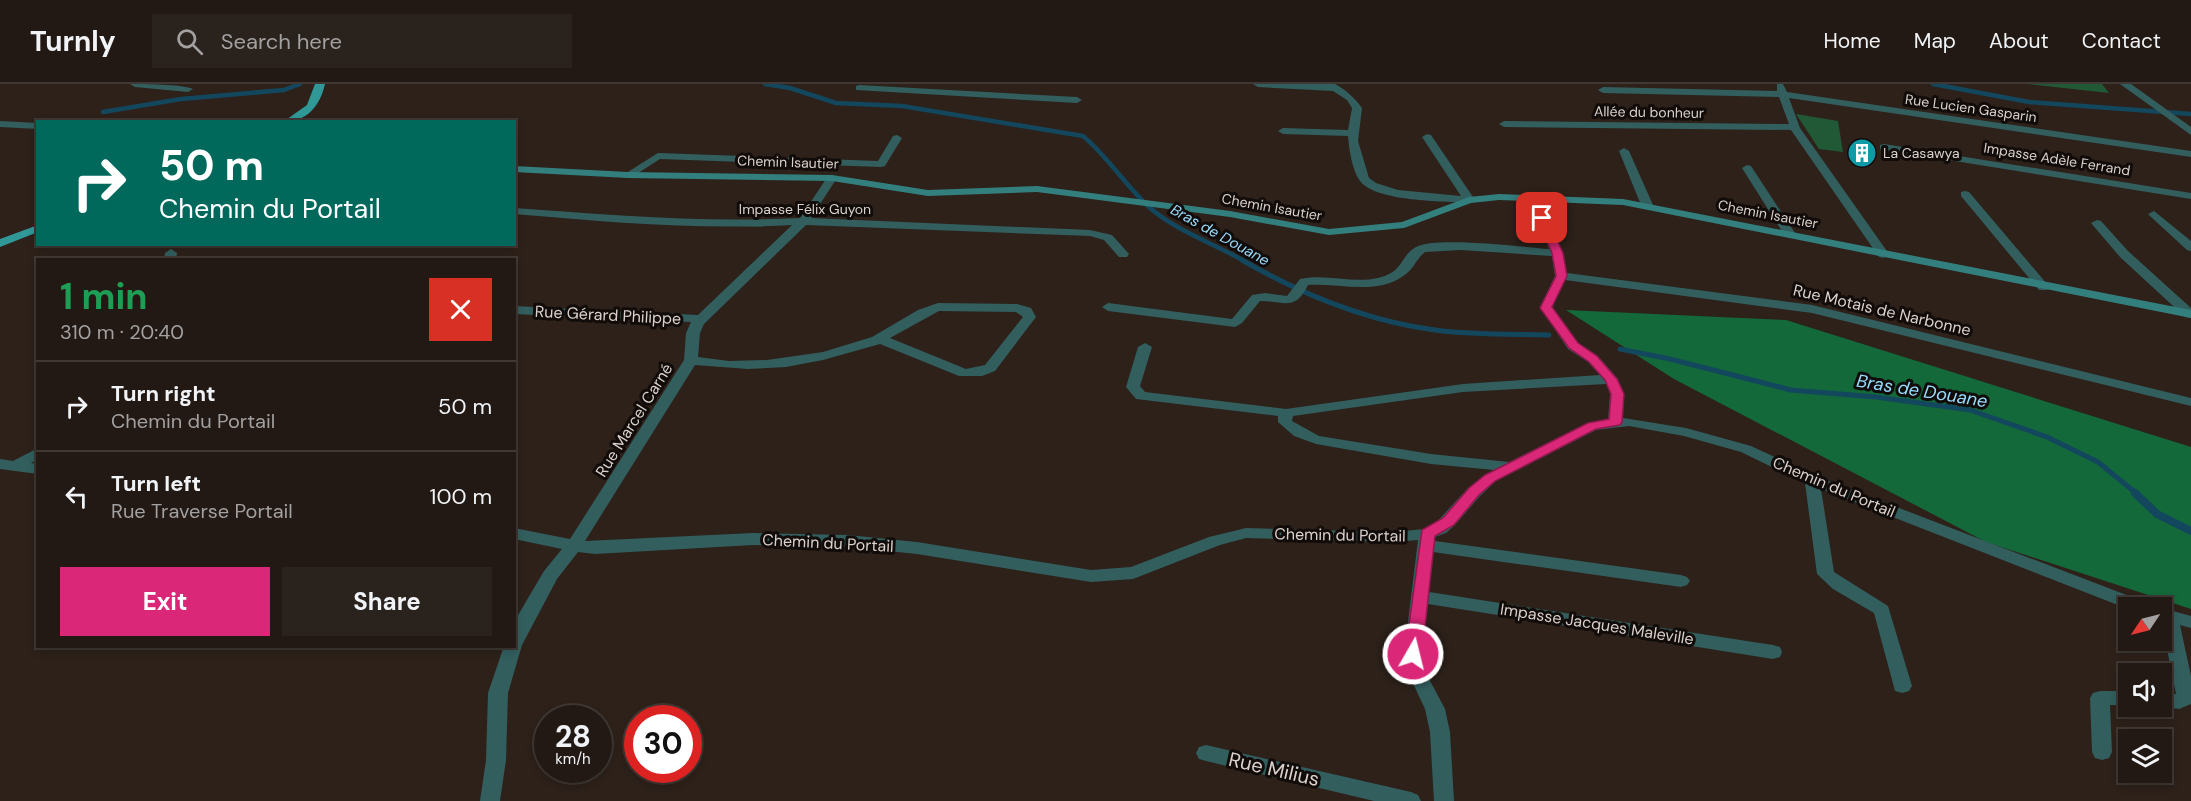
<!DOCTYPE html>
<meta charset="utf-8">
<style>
:root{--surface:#221914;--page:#2a221d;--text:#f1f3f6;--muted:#a2a0a0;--line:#3f3834;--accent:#db2777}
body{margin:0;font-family:"DM Sans",sans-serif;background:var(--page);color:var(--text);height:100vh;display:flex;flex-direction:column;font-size:22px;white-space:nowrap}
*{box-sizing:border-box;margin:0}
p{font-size:20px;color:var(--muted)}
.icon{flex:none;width:33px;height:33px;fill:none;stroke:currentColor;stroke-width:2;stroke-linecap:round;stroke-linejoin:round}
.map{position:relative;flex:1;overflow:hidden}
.panel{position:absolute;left:36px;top:174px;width:480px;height:390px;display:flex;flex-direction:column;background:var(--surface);border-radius:0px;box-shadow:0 3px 9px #0003,0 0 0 2px var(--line)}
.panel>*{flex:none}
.banner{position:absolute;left:36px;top:36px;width:480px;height:126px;border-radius:0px;box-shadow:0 3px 9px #0003,0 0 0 2px var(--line);background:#00695c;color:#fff;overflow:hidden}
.needle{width:39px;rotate:235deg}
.tools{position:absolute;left:2118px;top:513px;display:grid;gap:12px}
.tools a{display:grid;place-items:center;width:54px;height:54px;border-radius:0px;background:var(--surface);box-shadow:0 3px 9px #0003,0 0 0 2px var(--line);font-size:30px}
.speed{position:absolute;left:534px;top:621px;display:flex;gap:12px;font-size:30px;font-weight:700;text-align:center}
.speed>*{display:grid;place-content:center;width:78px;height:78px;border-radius:50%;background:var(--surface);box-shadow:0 3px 9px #0003,0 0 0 2px var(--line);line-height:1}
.speed small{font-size:15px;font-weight:400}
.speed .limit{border:9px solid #d22;background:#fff;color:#111}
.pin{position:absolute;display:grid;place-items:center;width:51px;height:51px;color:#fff;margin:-26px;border-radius:12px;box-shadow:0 3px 9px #0006}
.me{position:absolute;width:66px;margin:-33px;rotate:8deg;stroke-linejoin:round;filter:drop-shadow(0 0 4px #0008)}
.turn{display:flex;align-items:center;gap:21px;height:126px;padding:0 24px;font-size:27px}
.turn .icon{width:78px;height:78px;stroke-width:2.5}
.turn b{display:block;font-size:42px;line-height:51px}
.round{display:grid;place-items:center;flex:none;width:63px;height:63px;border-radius:0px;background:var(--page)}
.summary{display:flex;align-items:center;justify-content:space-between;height:102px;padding:0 24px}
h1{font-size:36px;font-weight:700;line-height:45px;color:#1e9e55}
.action{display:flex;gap:12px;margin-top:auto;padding:12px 24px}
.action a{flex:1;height:69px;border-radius:0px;background:var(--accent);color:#fff;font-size:24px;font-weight:700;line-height:69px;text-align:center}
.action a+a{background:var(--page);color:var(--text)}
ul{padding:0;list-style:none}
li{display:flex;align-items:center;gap:18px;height:90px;padding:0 24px;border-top:2px solid var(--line)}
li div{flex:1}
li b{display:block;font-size:22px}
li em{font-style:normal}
header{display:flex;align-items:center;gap:36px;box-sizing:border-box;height:84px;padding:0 30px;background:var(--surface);border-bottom:2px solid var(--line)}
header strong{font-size:28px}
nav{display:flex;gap:33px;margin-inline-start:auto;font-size:21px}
.search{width:420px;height:54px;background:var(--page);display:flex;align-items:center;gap:15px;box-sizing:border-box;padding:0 21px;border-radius:0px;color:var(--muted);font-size:22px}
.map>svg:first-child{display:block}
</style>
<header>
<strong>Turnly</strong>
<div class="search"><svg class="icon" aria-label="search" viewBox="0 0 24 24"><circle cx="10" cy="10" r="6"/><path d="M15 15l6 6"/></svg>Search here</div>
<nav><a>Home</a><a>Map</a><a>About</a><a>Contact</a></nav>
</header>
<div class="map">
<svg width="2191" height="717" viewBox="0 0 2191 717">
<rect width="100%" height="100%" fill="#2d211a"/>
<path fill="#215936" d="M2028,0h74l7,9z
M1796,30l42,7 5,31 -24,-3z"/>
<path fill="#13693a" d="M1566,226l220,10 405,127v162l-205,-67 -312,-163z"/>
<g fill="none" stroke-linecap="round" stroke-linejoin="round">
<path stroke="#13475d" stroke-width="4.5" d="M765,0l25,4 46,15 66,3 181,30c25,21 42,49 66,71 27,24 64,36 95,54
M1933,0l96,18 162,12
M103,28l78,-13 103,-9 16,-6"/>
<path stroke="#13475d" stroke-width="5" d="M1242,176c59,34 125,61 193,70 37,5 76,4 114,5
M1620,265l50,10 121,31 85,7 94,13 77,27 51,25 39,32"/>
<path stroke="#13475d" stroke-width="8" d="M2135,409l22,21 34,17"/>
<path fill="#325e5e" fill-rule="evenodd" d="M130,0c16,0 50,0 63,5l-5,3 -53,-5z
M1253,0h82c11,6 19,13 27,24l-4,33 11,37 7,5 22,7 63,6 -39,-59 5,-3 4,1 44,65 -6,3c-25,-2 -93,-1 -109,-22 -8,-11 -11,-32 -12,-45l-65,-2 -5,-3 5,-3 65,2 4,-22 -5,-8 -14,-9 -75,-4z
M1777,0h6l4,8 404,59v6l-402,-59 11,30 89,126 -6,4 -4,-1 -88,-127 -287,-3 -5,-3 5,-3 285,3 -10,-27 -176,-4 -5,-3 5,-3 174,4z
M2120,0h11l60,43v8z
M859,1l218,12 5,3 -5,3 -221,-13v-4z
M0,37l38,2v6l-38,-2z
M897,51l5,3 -17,28 -4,1 -221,-8 -28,18 -4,1 -5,-3 35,-22 220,8 15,-25z
M1884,60l307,49v6l-311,-50v-4z
M1624,64l5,3 24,54 -2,2h-8l-2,-2 -22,-54z
M1747,81l4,1 44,67 -2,2h-8l-2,-2 -41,-65z
M832,91l5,3 -26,40 279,12 22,5 17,19 -2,3h-8l-15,-17 -14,-4 -284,-11 -102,99 -4,9 -2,24 31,4 38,-1 56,-8 49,-15 46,-27 20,-7 79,1 14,4 5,9 -41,54 -13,5h-23l-79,-32 -57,16 -37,7 -38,2 -53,-4 -110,176 168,-8 95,2 69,7 174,28 40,-3 78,-30 37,-9 147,4 32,-3 9,-4 34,-37 26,-18 -63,-6 -115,-20 -22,-8 -16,-14v-6l-142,-17 -10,-12 12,-40 7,-4 7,4 -12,39 5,6 141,17 177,-25 137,-9 -12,-13 -20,-13 -28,-42 15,-31 -3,-20 -91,-6 -36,2c-8,6 -11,16 -19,22 -27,22 -66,9 -98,11 -13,27 -24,16 -48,16l-18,22 -7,4 -127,-16 -6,-4 6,-4 124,16 20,-24 13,-2 22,3 13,-17c25,-6 52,5 78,-1 26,-6 22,-22 38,-31 20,-11 107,0 133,2l-20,-51 5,-3 5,3 24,55 4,20 245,32 379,93v8l-379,-93 -247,-33 -13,27 26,36 20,13 20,23 6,15 -1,24 63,10 65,18 67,31 332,127 3,4 -25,1 -307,-120 13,83 54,34 24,80 -3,5 -7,2 -7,-2 -21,-78 -41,-24 -16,-15 -12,-91 -64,-31 -57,-16 -55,-10 -33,4 -100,51 -16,15 -25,29 -9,8 -11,4v4l246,34 6,2 3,4 -3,4 -6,2 -248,-35 -4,40 344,53 7,2 2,5 -2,5 -7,2 -345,-55 -6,50 6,23 17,32 5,23 4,69h-20l-4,-69 -5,-23 -15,-32 -6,-23 14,-114 -25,2 -147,-4 -26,7 -87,34 -42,3 -174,-28 -69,-7 -95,-2 -158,9 -17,-2 -21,27 -35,66 -14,48 -2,67 -6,41h-20l6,-41 2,-67 16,-47h10v-24l30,-51 18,-22 -48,-10v-11l56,11 114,-179 2,-27 5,-11 -177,-8v-8l184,9 94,-90c-93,5 -185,-3 -278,-11v-6c96,7 190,15 286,10l28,-42zM939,227l77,1 7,5 -38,48 -19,4 -76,-31zM1606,300l4,10 -2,26 -20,3 -79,39 -78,-8 -112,-18 -27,-15 1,-5 170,-24z
M1965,107l4,1 78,92 2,3 -2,3h-8l-78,-94v-4z
M2154,127l37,30v10l-4,-1 -37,-34 -2,-2z
M2097,136l4,1 27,30 63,57v10l-6,-1 -65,-60 -29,-34z
M171,165l6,4 -1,7h-12l1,-7z
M38,364v11l-7,4 7,1v10l-38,-5v-10l13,2z
M2162,524l29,8v12l-11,-3 11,51v28l-12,5 -23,-3h6v-12h14l-14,-70z
M2100,607h28v14h-18l2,47 -3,6 -7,2 -7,-2 -3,-6 -2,-54 3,-5z
M1206,661l205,47 7,3 3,6h-47l-168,-40 -7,-2 -3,-6 3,-6z"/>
<path fill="#337f7e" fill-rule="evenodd" d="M514,82l114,6 204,3 96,15 109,-4 193,25 99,18 73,-7 67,-25 30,-3 124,5 568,111v8l-568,-113 -124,-5 -28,3 -67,25 -75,7 -99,-18 -193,-25 -109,4 -96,-15 -204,-3 -114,-6z"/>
<path fill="#309897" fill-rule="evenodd" d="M315,0h10c-5,22 -18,38 -42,38l24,-17z
M38,141v7l-38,15v-8z"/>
</g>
<path fill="#db2777" stroke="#8e194d" stroke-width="1.5" d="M1542,131l5,3 16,35 4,23 -15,31 26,36 19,13 20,23 7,15 -2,28 -2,3 -24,4 -101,52 -16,14 -25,30 -19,11 -13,118 -3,4 -6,2 -6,-2 -2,-4 17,-124 21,-12 26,-30 16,-13 103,-52 21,-4 2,-25 -6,-14 -16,-18 -20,-14 -29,-40 16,-32 -4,-23 -15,-35z"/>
<defs>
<g id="building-disc" transform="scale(1.5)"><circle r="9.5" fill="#0f9aa8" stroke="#110c09"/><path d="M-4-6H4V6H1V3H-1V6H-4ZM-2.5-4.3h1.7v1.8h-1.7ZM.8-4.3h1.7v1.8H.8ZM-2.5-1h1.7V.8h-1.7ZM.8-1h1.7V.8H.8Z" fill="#fff"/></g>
</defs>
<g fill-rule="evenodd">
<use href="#building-disc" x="1862" y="69"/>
</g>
<g text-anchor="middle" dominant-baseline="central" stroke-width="6" stroke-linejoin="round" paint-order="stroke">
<g font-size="14" fill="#dad1cd" stroke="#110c09">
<text transform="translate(1971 24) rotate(8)">Rue Lucien Gasparin</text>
<text transform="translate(1649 28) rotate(1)">Allée du bonheur</text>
<text transform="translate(2057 75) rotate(9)">Impasse Adèle Ferrand</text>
<text transform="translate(788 78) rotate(2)">Chemin Isautier</text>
<text transform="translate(1272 123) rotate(10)">Chemin Isautier</text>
<text x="805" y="125">Impasse Félix Guyon</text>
<text transform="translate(1768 130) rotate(11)">Chemin Isautier</text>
</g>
<g font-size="14" fill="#dad1cd" stroke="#110c09" text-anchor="start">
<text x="1883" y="69">La Casawya</text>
</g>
<g font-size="15" font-style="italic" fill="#98dcfe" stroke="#110c09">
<text transform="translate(1220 151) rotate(29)">Bras de Douane</text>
</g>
<g font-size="16" fill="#dad1cd" stroke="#110c09">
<text transform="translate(1882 226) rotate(13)">Rue Motais de Narbonne</text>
<text transform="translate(608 231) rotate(3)">Rue Gérard Philippe</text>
<text transform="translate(634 336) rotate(-58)">Rue Marcel Carné</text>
<text transform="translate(1834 403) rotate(23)">Chemin du Portail</text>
<text transform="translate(1340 451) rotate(1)">Chemin du Portail</text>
<text transform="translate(828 459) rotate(3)">Chemin du Portail</text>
<text transform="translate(1597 540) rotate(9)">Impasse Jacques Maleville</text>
</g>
<g font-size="18" font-style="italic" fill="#98dcfe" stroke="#110c09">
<text transform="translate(1922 307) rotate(9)">Bras de Douane</text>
</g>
<g font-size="20" fill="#dad1cd" stroke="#110c09">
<text transform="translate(1274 685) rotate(13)">Rue Milius</text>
</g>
</g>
</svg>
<div class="tools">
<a><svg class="needle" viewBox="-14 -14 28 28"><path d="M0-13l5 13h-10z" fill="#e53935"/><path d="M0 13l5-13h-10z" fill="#a2a0a0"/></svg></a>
<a><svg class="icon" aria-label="sound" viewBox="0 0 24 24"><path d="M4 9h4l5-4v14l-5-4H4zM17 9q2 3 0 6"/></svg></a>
<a><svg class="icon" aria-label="layers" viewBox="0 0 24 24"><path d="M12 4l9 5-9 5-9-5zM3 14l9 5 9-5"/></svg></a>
</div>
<div class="speed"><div>28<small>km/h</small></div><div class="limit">30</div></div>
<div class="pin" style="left:1542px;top:134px;background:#d93025"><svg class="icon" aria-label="arrive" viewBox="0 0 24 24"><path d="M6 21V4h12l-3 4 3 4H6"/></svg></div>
<svg class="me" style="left:1413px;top:570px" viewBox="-20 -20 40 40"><circle r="17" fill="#db2777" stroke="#fff" stroke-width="3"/><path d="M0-11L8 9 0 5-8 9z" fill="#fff"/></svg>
<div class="banner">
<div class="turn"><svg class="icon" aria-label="right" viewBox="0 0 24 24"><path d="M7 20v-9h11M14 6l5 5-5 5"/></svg><div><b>50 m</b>Chemin du Portail</div></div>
</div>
<section class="panel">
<div class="summary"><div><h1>1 min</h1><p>310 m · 20:40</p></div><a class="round" style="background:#d93025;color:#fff"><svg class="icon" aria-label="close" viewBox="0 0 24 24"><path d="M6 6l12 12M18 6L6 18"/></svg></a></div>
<ul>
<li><svg class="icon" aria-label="right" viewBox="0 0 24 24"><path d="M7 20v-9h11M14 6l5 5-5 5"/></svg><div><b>Turn right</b><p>Chemin du Portail</p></div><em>50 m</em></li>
<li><svg class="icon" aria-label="left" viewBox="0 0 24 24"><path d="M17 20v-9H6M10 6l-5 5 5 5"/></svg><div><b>Turn left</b><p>Rue Traverse Portail</p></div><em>100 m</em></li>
</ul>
<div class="action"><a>Exit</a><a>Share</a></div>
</section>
</div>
